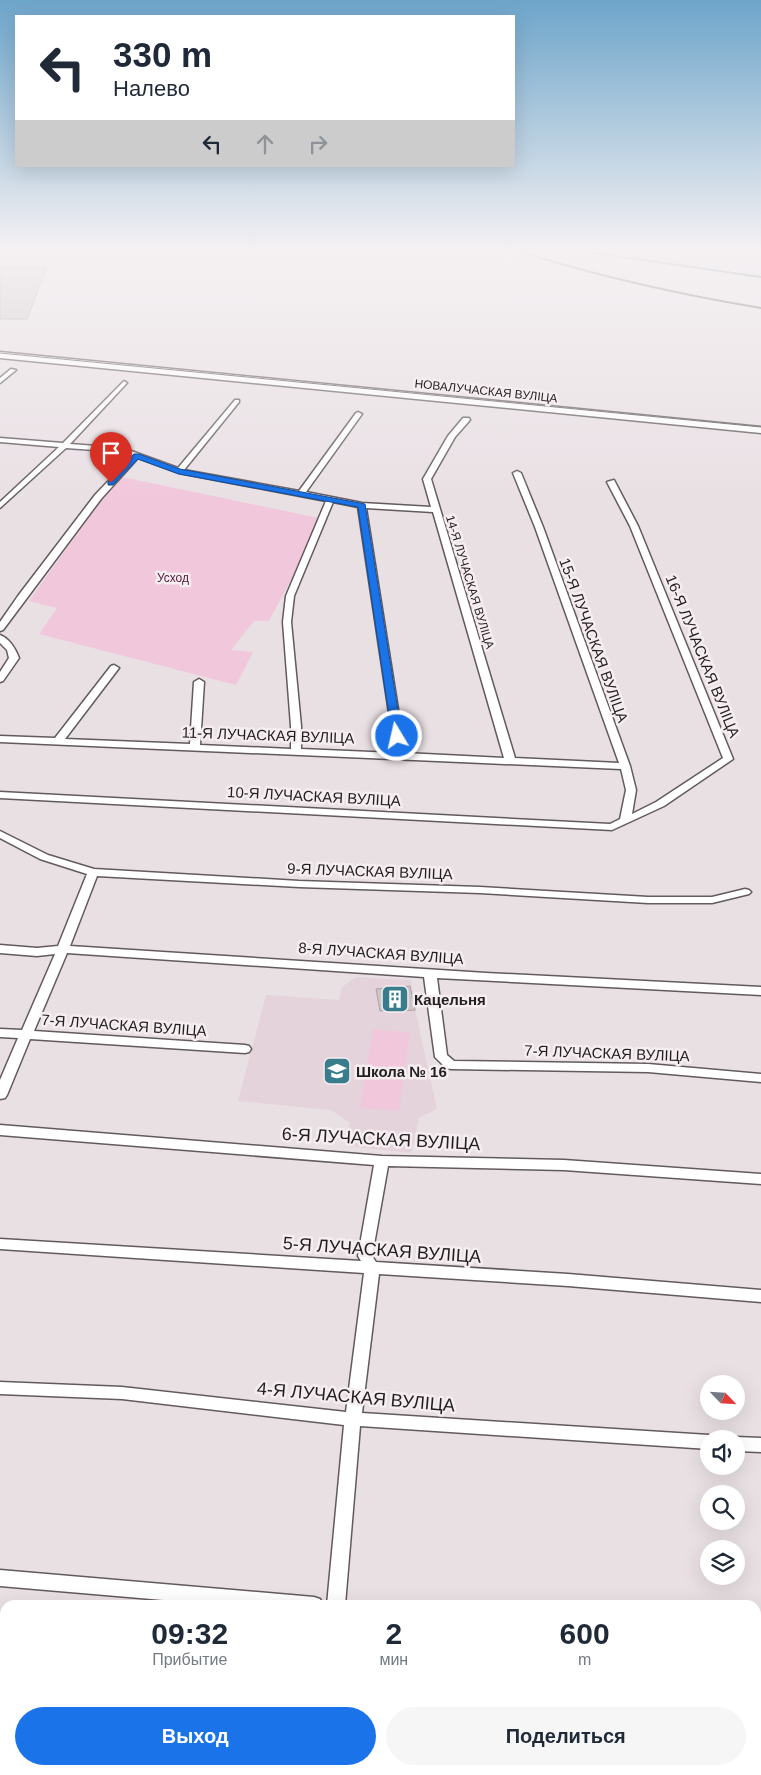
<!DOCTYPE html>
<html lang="ru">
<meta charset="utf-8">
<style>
:root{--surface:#fff;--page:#f6f6f7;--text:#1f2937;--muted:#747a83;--accent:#1a73e8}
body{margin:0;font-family:Helvetica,sans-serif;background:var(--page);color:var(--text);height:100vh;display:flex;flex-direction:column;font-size:19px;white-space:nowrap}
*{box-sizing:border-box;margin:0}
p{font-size:16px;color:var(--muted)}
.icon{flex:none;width:28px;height:28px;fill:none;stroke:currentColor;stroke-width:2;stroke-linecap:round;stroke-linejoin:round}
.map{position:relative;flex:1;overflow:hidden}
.panel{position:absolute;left:0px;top:1600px;width:761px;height:175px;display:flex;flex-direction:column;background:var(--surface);border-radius:15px 15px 0 0;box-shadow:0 5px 20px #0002}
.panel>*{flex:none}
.guide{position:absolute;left:15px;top:15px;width:500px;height:152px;border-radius:0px;box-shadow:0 5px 20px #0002;background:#fff;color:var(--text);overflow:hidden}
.needle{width:32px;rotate:115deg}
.buttons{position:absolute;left:700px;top:1375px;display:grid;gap:10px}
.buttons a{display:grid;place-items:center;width:45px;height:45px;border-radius:50%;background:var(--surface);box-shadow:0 5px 20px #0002;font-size:25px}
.pin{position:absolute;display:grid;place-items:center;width:42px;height:42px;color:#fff;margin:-51px -21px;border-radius:50% 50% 50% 0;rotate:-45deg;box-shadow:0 0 5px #0007}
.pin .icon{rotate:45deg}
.me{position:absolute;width:55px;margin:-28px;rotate:351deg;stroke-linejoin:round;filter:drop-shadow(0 0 4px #0008)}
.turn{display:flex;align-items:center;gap:18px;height:105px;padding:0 15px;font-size:22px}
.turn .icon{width:65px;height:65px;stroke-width:2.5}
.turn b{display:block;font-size:35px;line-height:42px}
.lanes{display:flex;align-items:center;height:48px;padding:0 15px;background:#0003;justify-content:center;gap:25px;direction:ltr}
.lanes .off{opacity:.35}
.eta{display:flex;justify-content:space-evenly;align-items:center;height:85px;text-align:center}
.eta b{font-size:30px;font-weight:700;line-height:35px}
.cta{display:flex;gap:10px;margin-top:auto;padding:10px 15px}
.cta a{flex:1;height:58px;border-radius:30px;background:var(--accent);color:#fff;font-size:20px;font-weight:700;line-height:58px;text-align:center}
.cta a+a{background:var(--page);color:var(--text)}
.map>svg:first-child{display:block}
</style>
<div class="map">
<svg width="761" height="1775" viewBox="0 0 761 1775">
<rect width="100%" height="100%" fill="#e9e0e4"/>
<path fill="#e4d3db" d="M593,250h168v24z
M356,977l55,3 6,38 20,91 -18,9 -8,35 -64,-7 3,-23 -19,-13 -93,-9 28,-106 73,5 3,-13z"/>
<path fill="#f1c7db" d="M122,477l197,41 -26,58 -24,45h-15l-23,29 22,2 -17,33 -197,-51 18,-26 -28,-7 71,-99z
M373,1029l37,3 -11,79 -39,-3z"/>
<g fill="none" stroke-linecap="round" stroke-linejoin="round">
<path stroke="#466d77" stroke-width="2" d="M574,250l187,27"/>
</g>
<path fill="#cdc4c8" stroke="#aca3a7" d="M0,267h47l-20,52h-27z
M410,986l5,24 -16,1v-2l-19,2 -4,-22z"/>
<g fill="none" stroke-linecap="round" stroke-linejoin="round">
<g stroke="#625a5e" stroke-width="3">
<path id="street" d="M11,369l5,1 -16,13v-5z
M124,381l3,2 -1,1 -56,60 53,4 55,20 57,-68h4v2l-55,68 115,21 57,-78 2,-1 4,2 -56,78 56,11 69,4 -8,-28 25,-43 15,-18h6l1,2 -15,17 -24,42 84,279 104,5 -84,-236 -22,-54 4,-2 4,2 22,54 87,239 6,24 -4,24 24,-12 67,-44 -93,-232 -23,-44 7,-2 24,46 95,233 -69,47 -52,24 -612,-32v-6l610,32 10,-5 6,-29 -5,-21 -621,-27v-6l55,2 56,-72 3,-1 5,3 -54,71 125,5 4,-62 5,-3 5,3 -4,63 91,4v-23l-8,-104 3,-26 40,-95 -147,-28 -41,-15 -37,41 -98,131 -3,1v-9l18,-26 77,-101 37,-39 -10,-4 -56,-4 -66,60v-6l59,-55 -59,-5v-4l63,5zM333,502l25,5 37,246 -94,-4v-23l-10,-104 3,-26zM366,508l67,4 71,246 -99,-5z
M0,635c10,4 15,13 19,23l-16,23 -3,1v-10l9,-14 -2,-8 -7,-7z
M0,831l48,24 46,14 205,12 181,6 168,10h64l33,-8 4,1 2,2 -2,2 -37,9h-64l-168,-10 -181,-6 -202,-11 -27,70 416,27 275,14v8l-324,-17 10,77 7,6 194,3 113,10v8l-113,-10 -197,-3 -5,-1 -11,-11 -11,-80 -357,-24 -33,78 211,14 4,1 2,3 -2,3 -4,1 -215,-14 -23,56 -2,3 -5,1v-19l18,-42 -18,-1v-8l22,1 33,-76 -18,2 -37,-3v-8l37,3 21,-2 29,-72 -47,-15 -40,-21z
M0,1125l382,31 182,4 197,14v10l-197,-14 -176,-4 -16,90 4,6 192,12 193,16v12l-193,-16 -189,-12 -17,139 347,22 6,4h-6v10l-349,-23 -15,179h-18l17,-180 -222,-26 -122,-5v-12l122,5 224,25 18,-139 -364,-24v-10l361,22 -3,-5 16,-91 -374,-30z
M736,1437l25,1v14l-25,-1v-12h-5z
M0,1570l314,27 6,2 3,6h-102l-221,-19z
M756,1635h5v16h-5z
M307,1770h20l-1,5h-20z"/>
</g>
<g stroke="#625a5e" stroke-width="3">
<path id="secondary" d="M0,352l761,75v6l-761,-75z"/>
</g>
<use href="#street" fill="#fff" fill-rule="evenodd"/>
<use href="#secondary" fill="#fff" fill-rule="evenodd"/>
<path stroke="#5a5557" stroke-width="1" d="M0,353l761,74"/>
<path stroke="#5a5557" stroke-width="2" d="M515,250c81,26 162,44 246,58"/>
</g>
<linearGradient id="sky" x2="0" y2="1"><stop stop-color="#6da5ca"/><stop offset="0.5" stop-color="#f5f1f3"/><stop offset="1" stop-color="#f5f1f3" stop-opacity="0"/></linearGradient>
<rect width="761" height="499" fill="url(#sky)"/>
<path fill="#1a73e8" stroke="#114b97" d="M134,454h5l41,15 185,35 37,232 -1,2 -4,1 -5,-3 -34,-229 -179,-33 -41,-15 -25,26h-5v-3z"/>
<defs>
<g id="building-square" transform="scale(1.4375)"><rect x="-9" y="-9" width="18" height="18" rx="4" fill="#397d8c" stroke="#f6edf1"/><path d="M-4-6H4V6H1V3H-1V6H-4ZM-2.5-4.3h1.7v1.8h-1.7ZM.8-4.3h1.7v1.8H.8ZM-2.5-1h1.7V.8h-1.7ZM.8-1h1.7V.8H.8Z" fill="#fff"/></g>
<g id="school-square" transform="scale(1.4375)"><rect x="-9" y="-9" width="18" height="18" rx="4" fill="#397d8c" stroke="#f6edf1"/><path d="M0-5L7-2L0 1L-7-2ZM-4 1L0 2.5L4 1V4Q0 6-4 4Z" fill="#fff"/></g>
</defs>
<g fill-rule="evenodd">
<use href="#building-square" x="395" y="999"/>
<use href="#school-square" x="337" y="1071"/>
</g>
<g text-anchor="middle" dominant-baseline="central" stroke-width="5" stroke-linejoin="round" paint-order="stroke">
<g font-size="12" fill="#221f21" stroke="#f6edf1">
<text transform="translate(486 391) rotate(6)">НОВАЛУЧАСКАЯ ВУЛІЦА</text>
<text transform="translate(470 582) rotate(73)">14-Я ЛУЧАСКАЯ ВУЛІЦА</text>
</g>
<g font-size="12" fill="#531b3c" stroke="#f6edf1">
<text x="173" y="578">Усход</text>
</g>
<g font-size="15" fill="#221f21" stroke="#f6edf1">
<text transform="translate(594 640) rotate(70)">15-Я ЛУЧАСКАЯ ВУЛІЦА</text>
<text transform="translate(703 656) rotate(68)">16-Я ЛУЧАСКАЯ ВУЛІЦА</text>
<text transform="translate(268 735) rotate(2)">11-Я ЛУЧАСКАЯ ВУЛІЦА</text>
<text transform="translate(314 796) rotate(3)">10-Я ЛУЧАСКАЯ ВУЛІЦА</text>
<text transform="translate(370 871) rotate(2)">9-Я ЛУЧАСКАЯ ВУЛІЦА</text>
<text transform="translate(381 953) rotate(4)">8-Я ЛУЧАСКАЯ ВУЛІЦА</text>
<text transform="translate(124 1025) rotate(4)">7-Я ЛУЧАСКАЯ ВУЛІЦА</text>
<text transform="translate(607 1053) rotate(2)">7-Я ЛУЧАСКАЯ ВУЛІЦА</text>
</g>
<g font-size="15" font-weight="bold" fill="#221f21" stroke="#f6edf1" text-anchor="start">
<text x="414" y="999">Кацельня</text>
<text x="356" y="1071">Школа № 16</text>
</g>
<g font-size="18" fill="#221f21" stroke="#f6edf1">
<text transform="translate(381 1139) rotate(3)">6-Я ЛУЧАСКАЯ ВУЛІЦА</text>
<text transform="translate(382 1250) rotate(4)">5-Я ЛУЧАСКАЯ ВУЛІЦА</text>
<text transform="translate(356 1397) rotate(5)">4-Я ЛУЧАСКАЯ ВУЛІЦА</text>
</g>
</g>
</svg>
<div class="buttons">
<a><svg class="needle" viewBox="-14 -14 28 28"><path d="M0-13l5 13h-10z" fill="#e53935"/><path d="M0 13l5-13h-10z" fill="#747a83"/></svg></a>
<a><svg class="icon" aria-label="sound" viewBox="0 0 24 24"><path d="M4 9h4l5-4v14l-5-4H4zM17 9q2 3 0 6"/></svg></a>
<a><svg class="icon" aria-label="search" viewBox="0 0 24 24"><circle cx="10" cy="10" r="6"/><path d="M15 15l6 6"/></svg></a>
<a><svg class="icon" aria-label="layers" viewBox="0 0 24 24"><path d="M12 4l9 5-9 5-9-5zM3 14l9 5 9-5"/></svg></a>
</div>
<div class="pin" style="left:111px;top:483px;background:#d93025"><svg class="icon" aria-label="arrive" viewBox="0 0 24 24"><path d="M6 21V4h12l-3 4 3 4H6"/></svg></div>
<svg class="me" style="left:397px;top:736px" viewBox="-20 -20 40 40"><circle r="17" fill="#1a73e8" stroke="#fff" stroke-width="3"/><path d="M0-11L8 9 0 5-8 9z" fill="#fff"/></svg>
<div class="guide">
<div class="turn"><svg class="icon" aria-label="left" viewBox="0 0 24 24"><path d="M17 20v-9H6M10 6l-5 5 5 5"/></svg><div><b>330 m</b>Налево</div></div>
<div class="lanes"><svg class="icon" aria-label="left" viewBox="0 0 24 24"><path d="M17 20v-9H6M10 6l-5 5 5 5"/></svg><svg class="icon off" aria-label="ahead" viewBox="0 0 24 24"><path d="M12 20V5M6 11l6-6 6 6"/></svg><svg class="icon off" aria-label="right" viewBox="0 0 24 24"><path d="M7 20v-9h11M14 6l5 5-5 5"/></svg></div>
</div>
<section class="panel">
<div class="eta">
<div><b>09:32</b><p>Прибытие</p></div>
<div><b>2</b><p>мин</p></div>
<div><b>600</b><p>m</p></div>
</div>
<div class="cta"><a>Выход</a><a>Поделиться</a></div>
</section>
</div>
